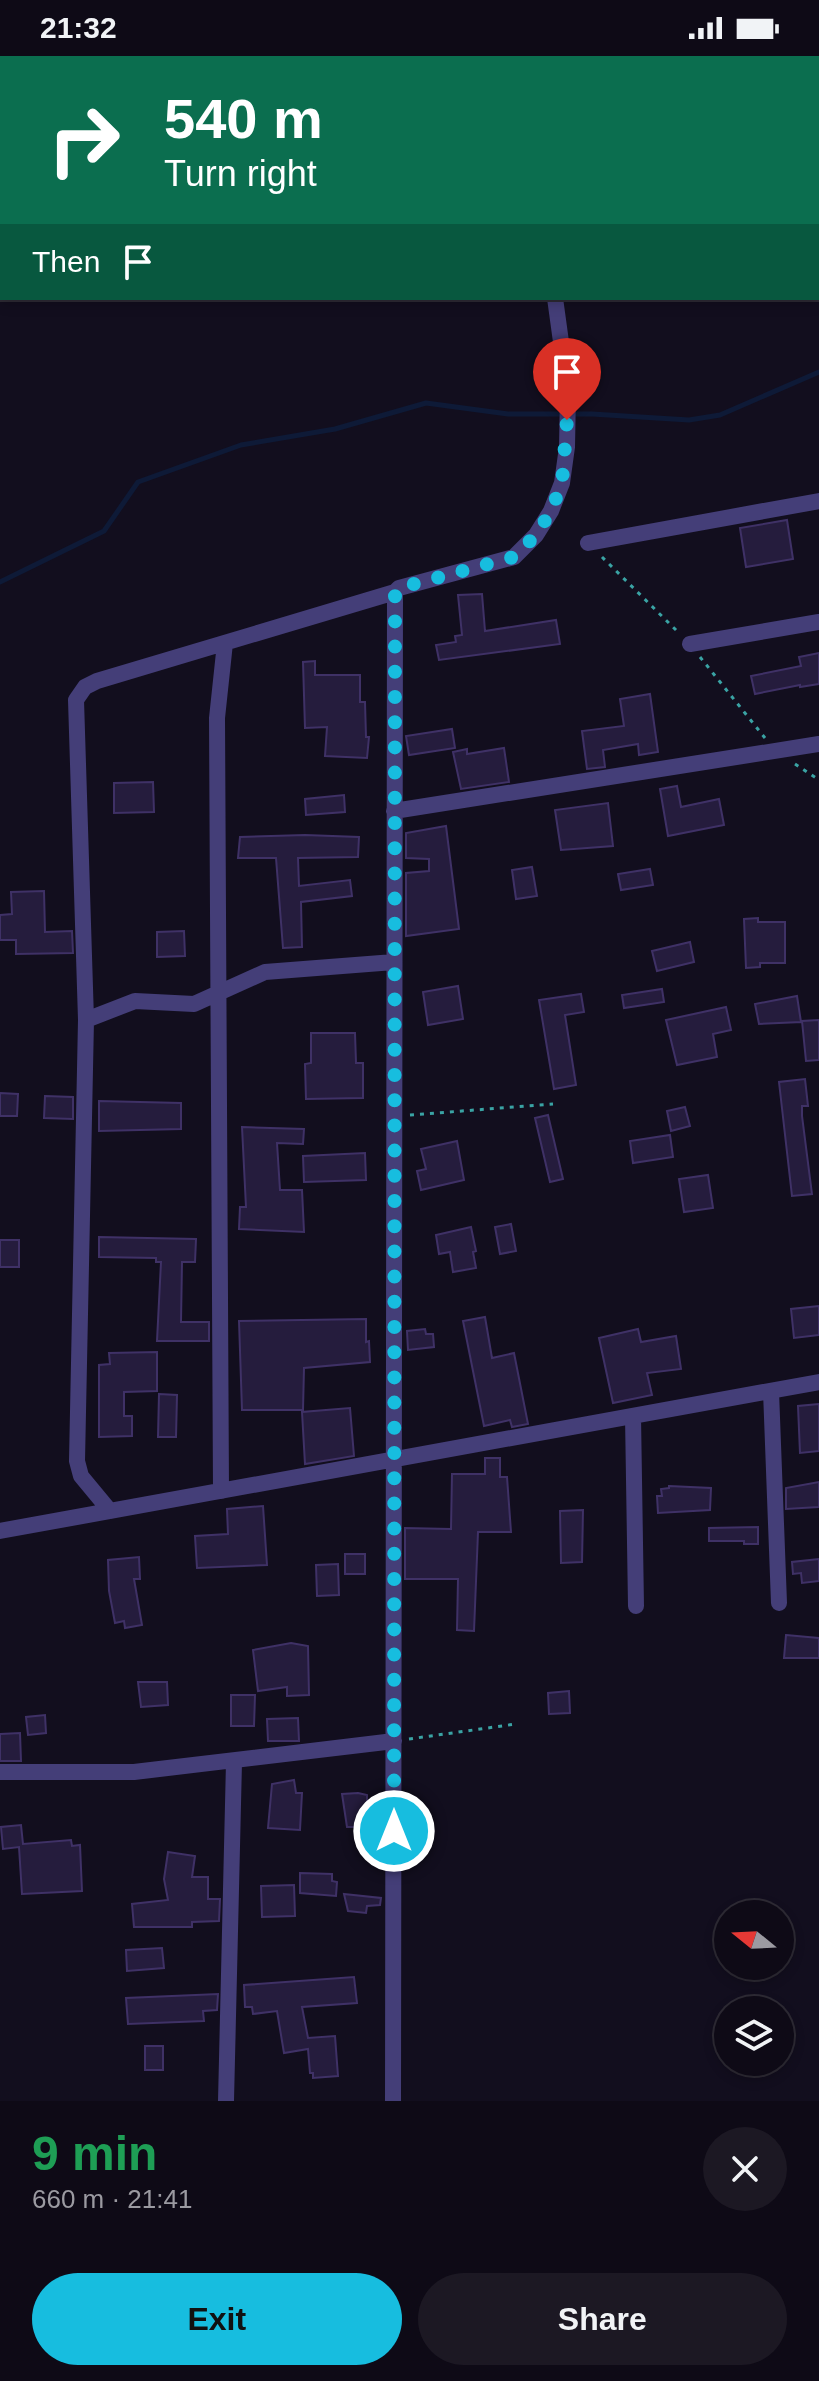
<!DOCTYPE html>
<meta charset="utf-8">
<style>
:root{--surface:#0e0a16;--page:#1c1823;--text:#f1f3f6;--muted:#9b9aa1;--line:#2e2b35;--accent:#17bddf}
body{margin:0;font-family:Arial,sans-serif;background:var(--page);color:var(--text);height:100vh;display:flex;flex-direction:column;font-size:30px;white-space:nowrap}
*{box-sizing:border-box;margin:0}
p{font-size:26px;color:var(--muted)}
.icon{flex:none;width:44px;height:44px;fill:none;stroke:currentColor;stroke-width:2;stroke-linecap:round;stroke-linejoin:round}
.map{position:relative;height:2045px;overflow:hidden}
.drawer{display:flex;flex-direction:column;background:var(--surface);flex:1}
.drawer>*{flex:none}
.hud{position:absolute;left:0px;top:0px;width:820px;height:244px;box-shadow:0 4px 12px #0003,0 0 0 2px var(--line);background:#0b6e4f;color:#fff;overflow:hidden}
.needle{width:52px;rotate:288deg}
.buttons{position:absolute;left:714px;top:1844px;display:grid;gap:16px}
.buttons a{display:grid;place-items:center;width:80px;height:80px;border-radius:50%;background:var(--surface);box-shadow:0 4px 12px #0003,0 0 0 2px var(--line);font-size:40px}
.pin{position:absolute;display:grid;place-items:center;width:68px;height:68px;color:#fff;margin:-82px -34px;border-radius:50% 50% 50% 0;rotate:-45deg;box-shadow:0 0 8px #0007}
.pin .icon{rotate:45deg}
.me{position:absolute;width:88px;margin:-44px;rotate:0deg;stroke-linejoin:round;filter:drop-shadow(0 0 6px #0008)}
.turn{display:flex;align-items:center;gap:28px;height:168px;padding:0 32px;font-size:36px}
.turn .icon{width:104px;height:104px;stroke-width:2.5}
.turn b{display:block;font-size:56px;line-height:68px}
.then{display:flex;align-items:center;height:76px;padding:0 32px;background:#0003;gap:16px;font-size:30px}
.round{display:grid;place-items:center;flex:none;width:84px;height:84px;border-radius:42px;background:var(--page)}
.headline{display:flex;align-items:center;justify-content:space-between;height:136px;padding:0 32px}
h1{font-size:48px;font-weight:800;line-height:60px;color:#1e9e55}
.action{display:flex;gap:16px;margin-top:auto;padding:16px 32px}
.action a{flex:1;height:92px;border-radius:48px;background:var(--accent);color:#111;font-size:32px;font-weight:800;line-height:92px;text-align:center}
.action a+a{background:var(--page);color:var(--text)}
.status{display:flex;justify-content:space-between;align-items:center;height:56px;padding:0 40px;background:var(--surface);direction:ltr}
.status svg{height:22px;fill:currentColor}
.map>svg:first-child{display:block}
</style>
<div class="status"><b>21:32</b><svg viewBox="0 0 49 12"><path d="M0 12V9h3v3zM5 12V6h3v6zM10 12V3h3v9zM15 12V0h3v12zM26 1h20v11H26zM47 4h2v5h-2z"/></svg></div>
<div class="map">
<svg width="819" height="2045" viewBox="0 0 819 2045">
<rect width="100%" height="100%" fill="#120e1e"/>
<path fill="#122627" d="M0,0h819v4l-817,-2v76z"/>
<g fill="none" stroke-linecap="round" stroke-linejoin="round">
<path stroke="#0e1a37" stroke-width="5" d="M0,526l104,-51 34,-49 103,-37 94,-16 91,-26 82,11h84l97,6 31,-5 99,-43"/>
</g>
<path fill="#251c3d" stroke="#3f3166" stroke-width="2" d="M787,464l6,39 -47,8 -6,-39z
M482,538l3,37 71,-11 4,24 -121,16 -3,-15 20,-3 -1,-6 7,-1 -4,-40z
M819,597v31l-19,3v-2l-45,9 -4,-18 50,-10 -2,-9z
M315,605v14h45v27h5l1,35h3l-2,21 -42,-2 2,-29 -22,1 -2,-66z
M650,638l8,58 -19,3 -1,-11 -35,6 2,17 -18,2 -5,-38 42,-5 -4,-27z
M452,673l3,19 -46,7 -3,-19z
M504,692l5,34 -48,7 -8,-37 14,-3v5z
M153,726l1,30 -40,1v-30z
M677,730l4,21 38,-8 5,26 -56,11 -8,-47z
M344,739l1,17 -39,3 -1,-16z
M608,747l5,43 -52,4 -6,-40z
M446,770l13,103 -53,7v-63l23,-2v-12l-23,-1v-25z
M305,779l54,2 -1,20 -60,1 1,28 51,-6 2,16 -51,6 1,45 -19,1 -7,-90h-38l2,-21z
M532,811l5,29 -21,3 -4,-29z
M650,813l3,16 -32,5 -3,-16z
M44,835l1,41 27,-1 1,22 -57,1v-14h-16v-25l12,-1 -1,-22z
M758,862v4h27v41h-25v4l-14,1 -2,-49z
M184,875l1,25 -28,1v-25z
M690,886l4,20 -37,9 -5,-20z
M458,930l5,33 -35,6 -5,-33z
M662,933l2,13 -40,6 -2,-13z
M581,938l3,18 -19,3 11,70 -22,4 -15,-89z
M797,940l4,26 -42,2 -4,-20z
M726,951l5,23 -18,4 4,23 -40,8 -11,-45z
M819,964v40l-13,1 -4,-40z
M311,977h44l1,30h7v35l-57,1 -1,-35 6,-1z
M805,1023l3,27h-6v10l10,78 -20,2 -13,-114z
M0,1037l18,1 -1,22h-17z
M45,1040l28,1v22l-29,-1z
M99,1045l82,2v26l-82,2z
M685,1051l5,19 -19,5 -4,-20z
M548,1059l15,64 -13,3 -15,-64z
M242,1071l62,2 -1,15 -26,-1 3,47h22l2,42 -65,-3 1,-22h6z
M670,1079l3,22 -40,6 -3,-22z
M457,1085l7,39 -43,10 -4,-19 9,-2 -5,-20z
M365,1097l1,27 -62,2 -1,-26z
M708,1119l5,33 -29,4 -5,-33z
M511,1168l5,27 -16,3 -5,-27z
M471,1171l5,24 -3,1 3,16 -23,4 -3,-20 -11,2 -3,-19z
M99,1181l97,2 -1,23h-13l-1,60h28v19h-52l4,-79h-5v-4l-57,-1z
M0,1184h19v27h-19z
M819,1250v29l-25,3 -3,-29z
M485,1261l7,41 22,-5 14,71 -16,3 -2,-7 -26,6 -21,-105z
M366,1263v23l3,-1 1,21 -66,6 -1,42h-61l-3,-89z
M425,1273l1,5h7l1,13 -26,3 -1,-19z
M638,1273l3,13 35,-6 5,33 -34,4 5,22 -39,8 -14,-65z
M157,1296v39l-33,1v24h8v20l-33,1v-72l11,-1 -1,-11z
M159,1338l18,1 -1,42h-18z
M819,1348v47l-19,2 -2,-47z
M350,1352l4,48 -49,8 -3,-52z
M485,1402h15v19h7l4,55h-33l-4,99 -17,-1 1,-51h-53v-51l46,1 1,-55h33z
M819,1426v25l-33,2v-21z
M669,1430l42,2 -1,22 -52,3 -1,-17h5l-1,-7 8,-1z
M263,1450l4,59 -70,3 -2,-32 33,-2 -1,-25z
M583,1454l-1,52 -21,1 -1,-52z
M758,1471v17h-14v-3h-35v-13z
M345,1498h20v20h-20z
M139,1501l1,22h-6l8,46 -17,3 -1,-7 -9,2 -6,-32 -1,-31z
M819,1503v22l-17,2 -1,-10 -8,1 -1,-12z
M338,1508l1,31 -22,1 -1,-31z
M786,1579l33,3v20h-35z
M291,1587l17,3 1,49 -22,1v-9l-29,4 -5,-41z
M138,1626h29l1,23 -27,2z
M569,1635l1,22 -21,1 -1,-21z
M231,1639h24l-1,31h-23z
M45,1659l1,18 -18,2 -2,-18z
M298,1662l1,23h-31l-1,-22z
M20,1677l1,28h-21v-27z
M294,1724l2,13h6l-2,37 -32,-2 4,-44z
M358,1737l9,2v32h-20l-5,-33z
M21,1769l2,19 48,-4 1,6 8,-1 2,46 -60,3 -3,-47 -16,2 -2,-22z
M168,1796l27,4 -3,21h16v22h12l-1,22 -27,1v5h-58l-2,-23 36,-4 -4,-21z
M300,1817l32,1v7l5,1 -1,14 -36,-3z
M294,1829l1,31 -33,1 -1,-31z
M344,1838l37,4 -1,7 -13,1 -1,7 -18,-2z
M162,1892l2,20 -37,3 -1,-21z
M354,1921l3,26 -55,4 6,31 27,-2 3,40 -25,2v-5h-3l-2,-24 -24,4 -7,-42 -24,3 -1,-7h-7l-1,-22z
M218,1938l-1,16 -14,1 1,10 -76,3 -2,-26z
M145,1990h18v24h-18z"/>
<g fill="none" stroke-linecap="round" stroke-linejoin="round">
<path stroke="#3aa3a4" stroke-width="3" stroke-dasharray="4 6" stroke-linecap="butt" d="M602,501l77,76
M700,601l65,81
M795,708l24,16
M410,1059l143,-11
M409,1683l107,-15"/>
<path stroke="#443e78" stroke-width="16" d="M588,487l231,-42
M690,588l129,-22
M394,755l425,-67
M86,964l49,-19 59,3 71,-32 129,-10
M771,1335l8,212
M633,1360l3,190
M221,1435l-4,-773 8,-75
M110,1455l-29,-35 -4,-15 9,-441 -10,-320 9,-13 12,-6 298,-89 4,-4 115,-31 22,-22 15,-24 11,-28 5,-36 1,-54 -13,-95
M0,1475l819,-149
M0,1716h134l260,-31
M226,2045l8,-339
M393,2045l2,-1509"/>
<path stroke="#7d71f0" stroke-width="20" d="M818,23h1
M818,57h1
M0,130h2
M0,163h2"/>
</g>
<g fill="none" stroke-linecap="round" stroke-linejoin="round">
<path stroke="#17bddf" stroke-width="14" stroke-dasharray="0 25.2" d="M394,1775l1,-1239 4,-4 115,-31 22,-22 15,-24 11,-28 5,-63"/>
</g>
</svg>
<div class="buttons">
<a><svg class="needle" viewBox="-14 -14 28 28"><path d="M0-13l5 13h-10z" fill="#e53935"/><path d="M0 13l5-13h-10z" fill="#9b9aa1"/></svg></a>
<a><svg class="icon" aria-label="layers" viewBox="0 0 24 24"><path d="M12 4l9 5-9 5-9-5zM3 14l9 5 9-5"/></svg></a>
</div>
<div class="pin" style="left:567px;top:364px;background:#d93025"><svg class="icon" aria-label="arrive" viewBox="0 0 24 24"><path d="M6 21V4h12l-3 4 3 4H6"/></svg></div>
<svg class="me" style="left:394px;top:1775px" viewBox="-20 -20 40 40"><circle r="17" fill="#17bddf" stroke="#fff" stroke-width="3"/><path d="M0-11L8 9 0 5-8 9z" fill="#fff"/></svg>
<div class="hud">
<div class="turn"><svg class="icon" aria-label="right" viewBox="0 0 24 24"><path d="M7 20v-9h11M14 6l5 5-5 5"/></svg><div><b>540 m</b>Turn right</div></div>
<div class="then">Then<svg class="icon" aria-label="arrive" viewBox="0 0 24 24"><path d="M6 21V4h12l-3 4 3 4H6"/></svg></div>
</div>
</div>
<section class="drawer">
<div class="headline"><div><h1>9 min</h1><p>660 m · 21:41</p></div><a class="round"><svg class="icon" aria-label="close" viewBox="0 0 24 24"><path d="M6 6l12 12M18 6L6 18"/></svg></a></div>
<div class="action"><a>Exit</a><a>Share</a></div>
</section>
